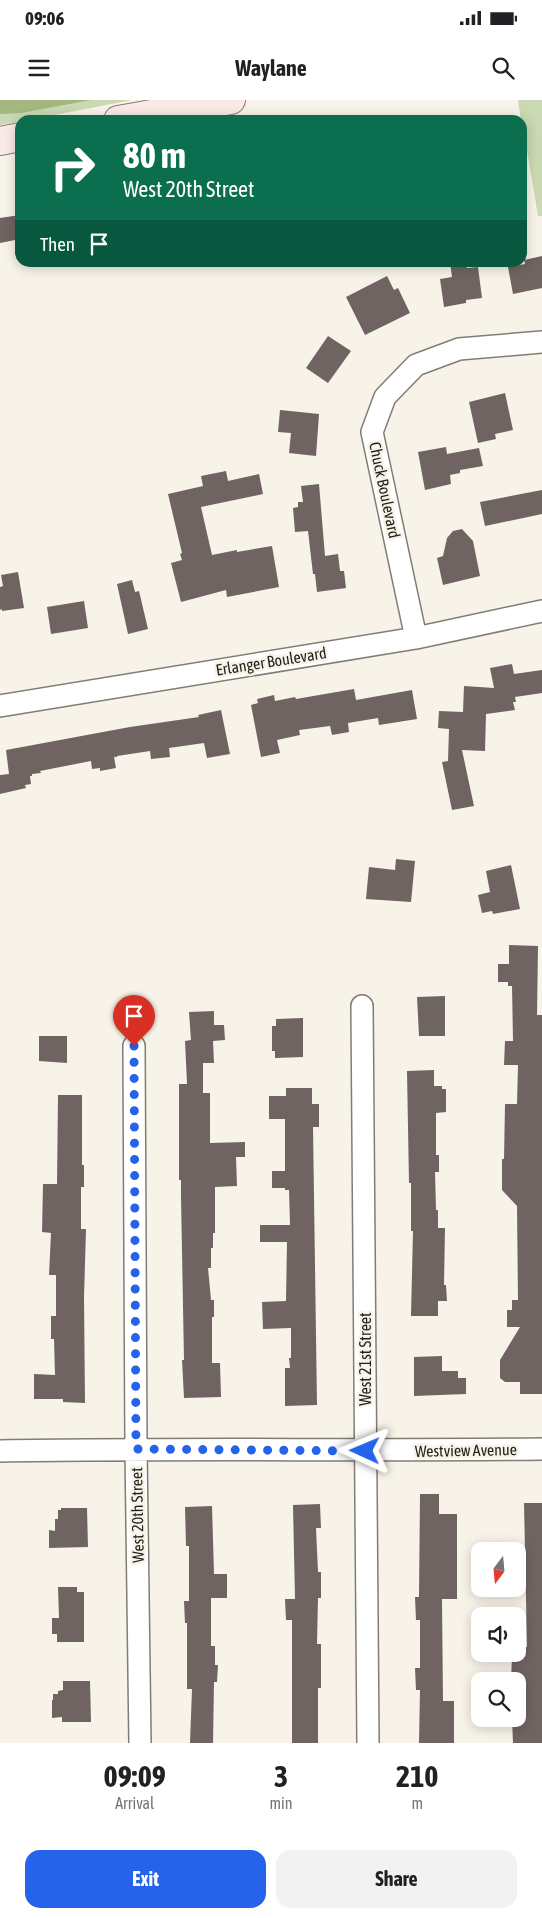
<!DOCTYPE html>
<style>
:root{--surface:#fff;--page:#f2f2f2;--text:#202124;--muted:#757577;--accent:#2563eb}
body{margin:0;font-family:"Asap Condensed",sans-serif;background:var(--page);color:var(--text);height:100vh;display:flex;flex-direction:column;font-size:19px;white-space:nowrap}
*{box-sizing:border-box;margin:0}
p{font-size:16px;color:var(--muted)}
.icon{flex:none;width:28px;height:28px;fill:none;stroke:currentColor;stroke-width:2;stroke-linecap:round;stroke-linejoin:round}
.map{position:relative;height:1643px;overflow:hidden}
.side{display:flex;flex-direction:column;background:var(--surface);flex:1}
.side>*{flex:none}
.top-card{position:absolute;left:15px;top:15px;width:512px;height:152px;border-radius:15px;box-shadow:0 2px 12px #0003;background:#0b6e4f;color:#fff;overflow:hidden}
.needle{width:32px;rotate:196deg}
.tools{position:absolute;left:471px;top:1442px;display:grid;gap:10px}
.tools a{display:grid;place-items:center;width:55px;height:55px;border-radius:10px;background:var(--surface);box-shadow:0 2px 12px #0003;font-size:25px}
.pin{position:absolute;display:grid;place-items:center;width:42px;height:42px;color:#fff;margin:-51px -21px;border-radius:50% 50% 50% 0;rotate:-45deg;box-shadow:0 0 5px #0007}
.pin .icon{rotate:45deg}
.me{position:absolute;width:55px;margin:-28px;rotate:271deg;stroke-linejoin:round;filter:drop-shadow(0 0 4px #0008)}
.turn{display:flex;align-items:center;gap:18px;height:105px;padding:0 25px;font-size:22px}
.turn .icon{width:65px;height:65px;stroke-width:2.5}
.turn b{display:block;font-size:35px;line-height:42px}
.then{display:flex;align-items:center;height:48px;padding:0 25px;background:#0003;gap:10px;font-size:19px}
.eta{display:flex;justify-content:space-evenly;align-items:center;height:85px;text-align:center}
.eta b{font-size:30px;font-weight:700;line-height:35px}
.button{display:flex;gap:10px;margin-top:auto;padding:10px 25px}
.button a{flex:1;height:58px;border-radius:15px;background:var(--accent);color:#fff;font-size:20px;font-weight:700;line-height:58px;text-align:center}
.button a+a{background:var(--page);color:var(--text)}
.status{display:flex;justify-content:space-between;align-items:center;height:35px;padding:0 25px;background:var(--surface);direction:ltr}
.status svg{height:14px;fill:currentColor}
header{display:flex;justify-content:space-between;align-items:center;height:65px;padding:0 25px;background:var(--surface);font-size:22px;font-weight:700}
.map>svg:first-child{display:block}
</style>
<div class="status"><b>09:06</b><svg viewBox="0 0 49 12"><path d="M0 12V9h3v3zM5 12V6h3v6zM10 12V3h3v9zM15 12V0h3v12zM26 1h20v11H26zM47 4h2v5h-2z"/></svg></div>
<header><svg class="icon" aria-label="menu" viewBox="0 0 24 24"><path d="M4 6h16M4 12h16M4 18h16"/></svg>Waylane<svg class="icon" aria-label="search" viewBox="0 0 24 24"><circle cx="10" cy="10" r="6"/><path d="M15 15l6 6"/></svg></header>
<div class="map">
<svg width="542" height="1643" viewBox="0 0 542 1643">
<rect width="100%" height="100%" fill="#f7f3e8"/>
<path fill="#cad9b1" d="M0,0h132l-104,20h-8v1l-20,4z
M518,0h24v116h-4l-16,-96h-1z"/>
<path fill="#a3b77f" d="M0,0h91l-70,13 -21,1z"/>
<path fill="#6f6461" d="M20,115v24l-20,4v-25z
M542,156v32l-29,6 -5,-27 17,-3 -1,-4z
M450,162h16l1,6 11,-1 4,31 -16,2v3l-22,4 -4,-28 12,-2z
M387,176l7,14 4,-2 12,25 -45,22 -19,-38z
M328,236l23,15 -23,32 -22,-15z
M505,293l8,37 -18,4 1,5 -18,4 -9,-41z
M280,310l39,4 -3,42 -27,-3 2,-20 -13,-1z
M446,347l1,7 32,-6 4,18 -23,4v3l-10,2 1,9 -26,6 -7,-38z
M226,371l2,10 31,-7 4,20 -62,13 11,48 25,-5v2l35,-6 7,41 -52,10 -1,-7 -45,12 -10,-39 11,-3 -2,-6 2,-1 -14,-59 35,-8 -2,-10z
M319,384l6,72 13,-2 2,17h4l2,17 -29,4 -2,-18h-2l-5,-43 -13,1 -2,-24 5,-1v-5h5l-2,-16z
M542,390v24l-57,12 -5,-24z
M462,429l11,12 7,35 -37,9 -6,-27 6,-2 4,-18 6,-7z
M18,472l6,36 -22,3v-2l-2,1v-23l3,-1 -2,-11z
M132,480l3,12 4,-1 9,38 -20,5 -11,-50z
M84,501l4,27 -37,6 -4,-27z
M512,564l2,10 28,-4v23l-27,4 1,5h-3l2,8 -29,4 -1,37 -23,-1 12,56 -22,4 -10,-48 6,-1 1,-32 -11,-1 1,-17 24,1 1,-26 30,2 -4,-20z
M354,589l2,11 56,-10 5,29 -38,6 -1,-7 -30,5 1,9 -17,3 -2,-9 -31,4 1,5 -23,5 3,13 -19,4 -10,-52 7,-2 -1,-4 17,-4 1,6 20,-4 1,2z
M221,610l9,44 -23,4 -3,-15 -35,5 1,9 -19,2 -1,-8 -33,5v1h-3l2,11 -16,3v-3l-8,1 -1,-8 -51,10 1,2 -9,1v2h-2l1,8 -6,1 1,3 -26,6v-19l9,-1 -3,-24 124,-23 69,-10 -1,-2z
M396,759l19,2 -4,41 -45,-3 3,-32 26,3z
M511,765l9,44 -27,5 -1,-3 -10,2 -4,-18 12,-3 -4,-21z
M509,845l29,1 -1,69h5v379h-22v-12h-15l-5,-4v-18l20,-33h-13v-17h5v-10h6l-1,-94 -15,-16v-31h2l1,-55h12l1,-39h-14l1,-24h8l-1,-55h-4v-4h-10v-18h11z
M445,896v40h-26l-2,-39z
M214,911v14h10l1,15 -12,1 1,22h-11v30h7v50l35,-1v15h-9l1,29 -22,1v46h-2v15h-2v20h-3l3,32h3v17h-2v46h8l1,34 -37,1 -2,-38h2l-3,-163v-17h-2v-96h8l-2,-43 6,-1 -2,-28z
M303,918v39l-28,1v-7h-3v-25h4v-7z
M39,936h28v27l-28,-2z
M434,970v16h8v3h4v23l-10,1v42h3v17h-4l1,38h2v18h7l-1,57h2l1,16h-9v15h-27l2,-85h-2v-48h-2l-2,-112z
M286,988h26v16h7v23h-6l4,278 -32,1v-38h5l-1,-10h2v-30l-28,1 -1,-27 24,-1 1,-59h-27v-17h30l-1,-35h-4v-2h-13v-17h13v-52h-16v-23h17z
M58,995h24v70h2v22h-3v42h5l-2,68 1,106 -22,-1v-3h-29v-25l21,1 -1,-36h-3v-23h5v-41h-7l2,-42 -9,-1 1,-48h14z
M442,1256v15h16v7h8v16l-52,2v-39z
M420,1394h19v20h18v85h-15l1,102h11v42h-35l1,-53h-4l-1,-22h5v-48h-4l-1,-23h4z
M524,1403h18v240h-29l-1,-24h6v-38h-7l1,-25 11,1v-10h4z
M320,1404l1,24h-5l2,44h3v26h-3l-1,46h4v44h-3v55h-26v-123h-6l-1,-21h10l-2,-94z
M212,1406l2,68h13v24h-16v48h4v19h3l-1,17h-3l-1,61h-23l2,-54h-5v-66h-2l-1,-22h5v-55h-3l-1,-39z
M61,1408h26l1,39 -39,1v-18l6,1v-12h3v-9h3z
M58,1487h19v5h7v50h-27v-8h-5v-16h7z
M63,1581h27l1,41h-29v-5l-10,1v-18h1v-6h5v-3l5,-1z"/>
<g fill="none" stroke-linecap="round" stroke-linejoin="round">
<g stroke="#817d74" stroke-width="24">
<path id="street" d="M416,538l-44,-206 13,-35 31,-32 43,-16 83,-7
M0,606l416,-68 126,-27
M362,906l6,737
M134,946l2,403 4,294
M0,1351c181,-3 361,0 542,-2"/>
</g>
<g stroke="#817d74" stroke-width="30">
<path id="secondary" d="M118,20l113,-20
M0,41l20,-4"/>
</g>
<use href="#street" stroke="#fff" stroke-width="21"/>
<use href="#secondary" stroke="#fae9e7" stroke-width="28"/>
</g>
<g fill="none" stroke-linecap="round" stroke-linejoin="round">
<path stroke="#2563eb" stroke-width="9" stroke-dasharray="0 16.2" d="M134,946l2,403 229,2"/>
</g>
<g text-anchor="middle" dominant-baseline="central" stroke-width="5" stroke-linejoin="round" paint-order="stroke">
<g font-size="16" fill="#211f1b" stroke="#f7f3e8">
<text transform="translate(385 390) rotate(78)">Chuck Boulevard</text>
<text transform="translate(271 561) rotate(-9)">Erlanger Boulevard</text>
<text transform="translate(365 1259) rotate(-90)">West 21st Street</text>
<text transform="translate(466 1350) rotate(-1)">Westview Avenue</text>
<text transform="translate(137 1415) rotate(-91)">West 20th Street</text>
</g>
</g>
</svg>
<div class="tools">
<a><svg class="needle" viewBox="-14 -14 28 28"><path d="M0-13l5 13h-10z" fill="#e53935"/><path d="M0 13l5-13h-10z" fill="#757577"/></svg></a>
<a><svg class="icon" aria-label="sound" viewBox="0 0 24 24"><path d="M4 9h4l5-4v14l-5-4H4zM17 9q2 3 0 6"/></svg></a>
<a><svg class="icon" aria-label="search" viewBox="0 0 24 24"><circle cx="10" cy="10" r="6"/><path d="M15 15l6 6"/></svg></a>
</div>
<div class="pin" style="left:134px;top:946px;background:#d93025"><svg class="icon" aria-label="arrive" viewBox="0 0 24 24"><path d="M6 21V4h12l-3 4 3 4H6"/></svg></div>
<svg class="me" style="left:365px;top:1351px" viewBox="-20 -20 40 40"><path d="M0-17L14 15 0 8-14 15z" fill="#2563eb" stroke="#fff" stroke-width="4"/></svg>
<div class="top-card">
<div class="turn"><svg class="icon" aria-label="right" viewBox="0 0 24 24"><path d="M7 20v-9h11M14 6l5 5-5 5"/></svg><div><b>80 m</b>West 20th Street</div></div>
<div class="then">Then<svg class="icon" aria-label="arrive" viewBox="0 0 24 24"><path d="M6 21V4h12l-3 4 3 4H6"/></svg></div>
</div>
</div>
<section class="side">
<div class="eta">
<div><b>09:09</b><p>Arrival</p></div>
<div><b>3</b><p>min</p></div>
<div><b>210</b><p>m</p></div>
</div>
<div class="button"><a>Exit</a><a>Share</a></div>
</section>
